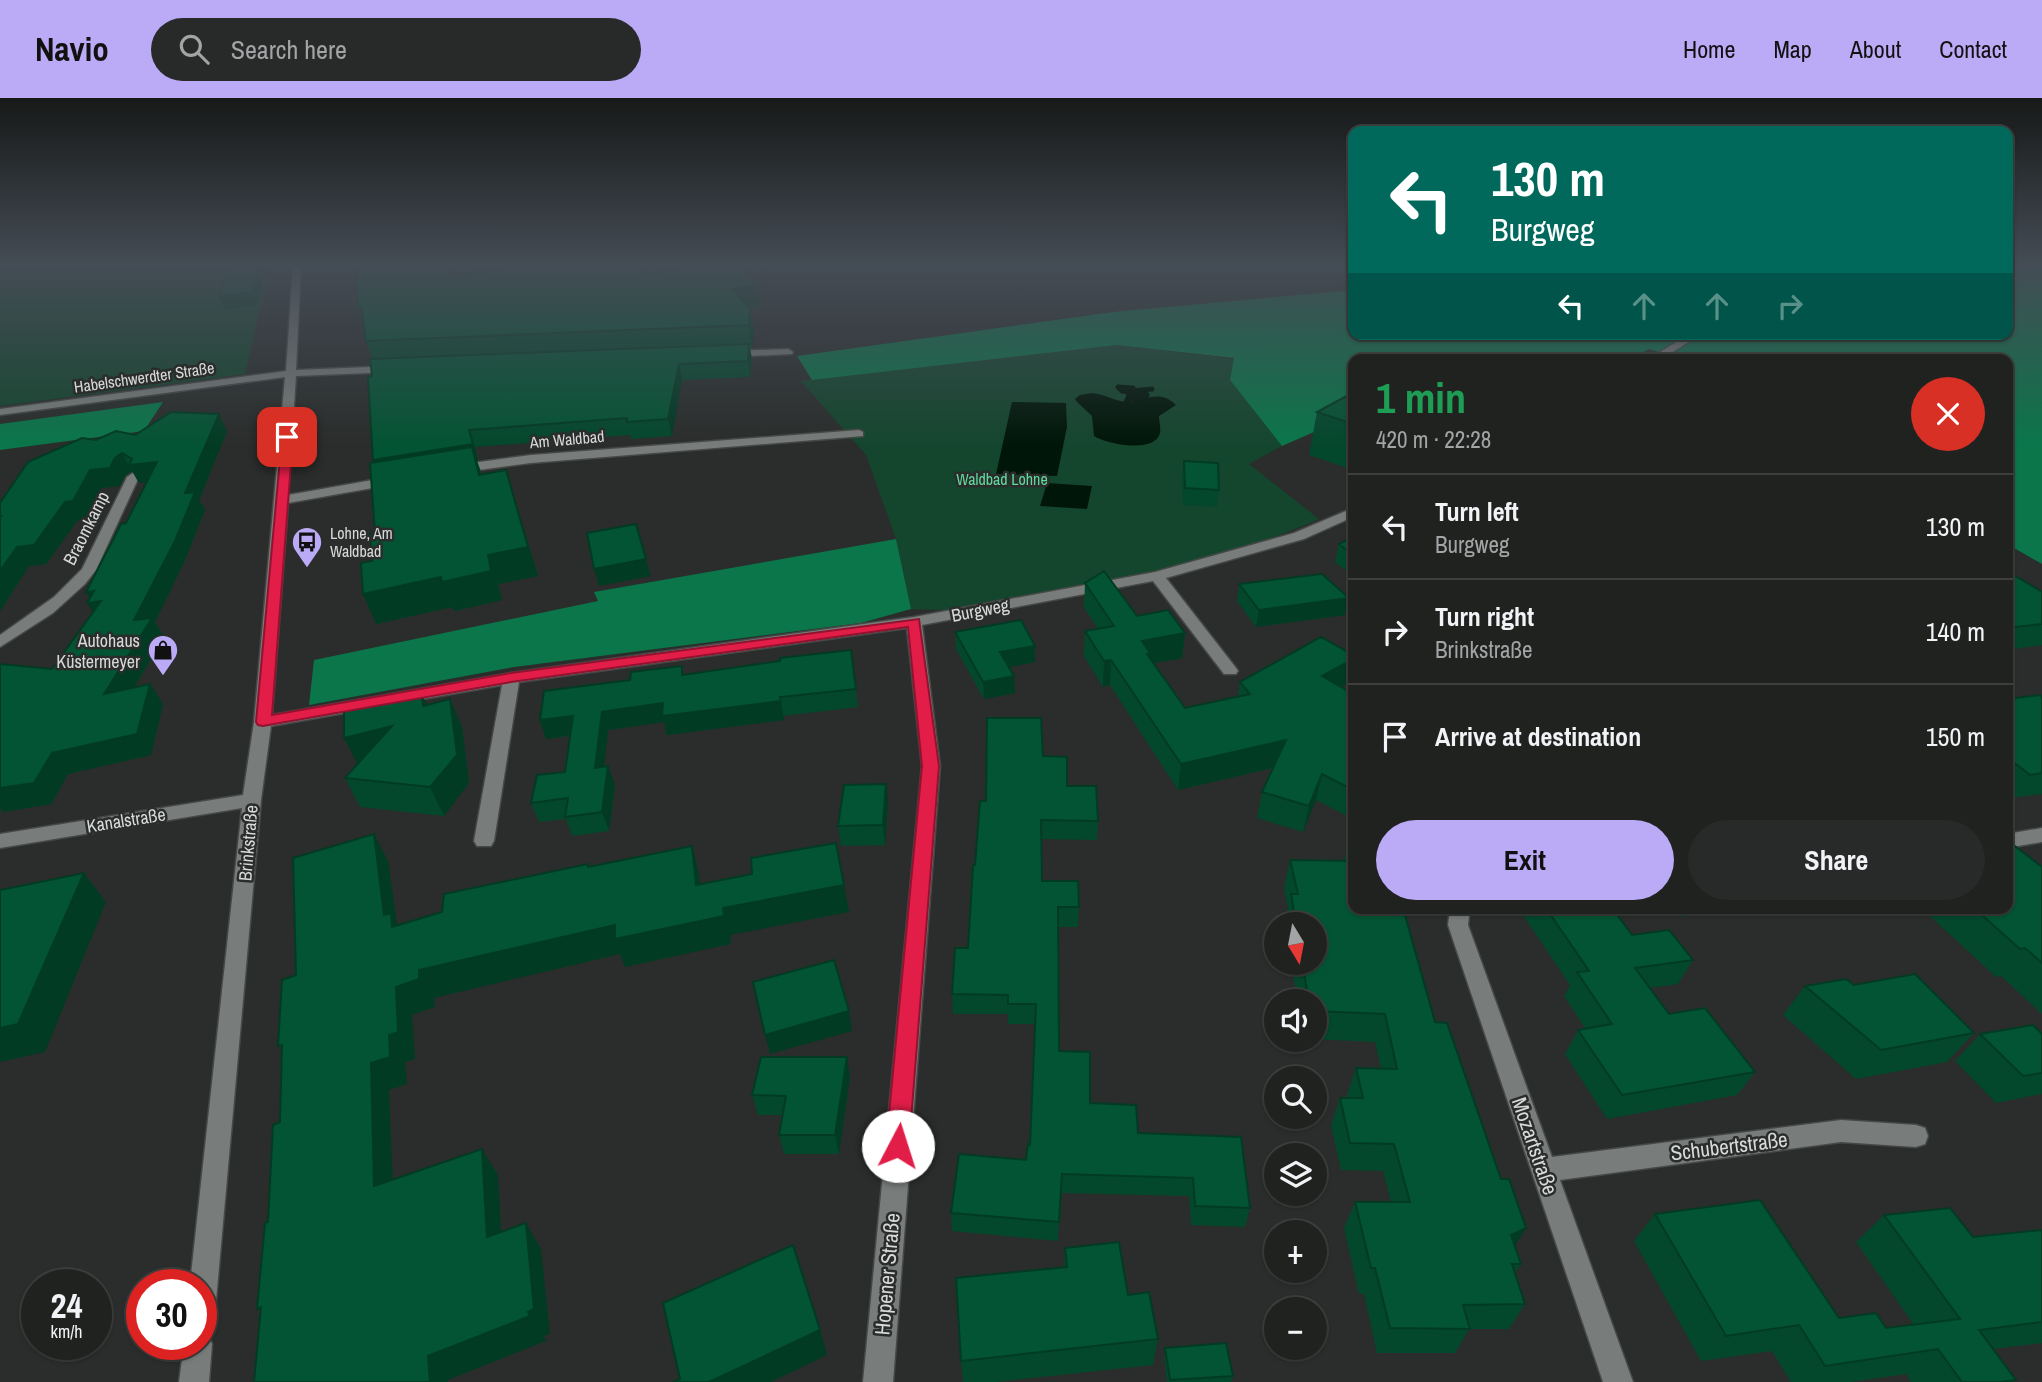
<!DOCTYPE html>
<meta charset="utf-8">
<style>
:root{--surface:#202220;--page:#282a29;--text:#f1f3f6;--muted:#a2a4a5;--line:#3d3f3e;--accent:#bbaaf6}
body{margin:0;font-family:"Archivo Narrow",sans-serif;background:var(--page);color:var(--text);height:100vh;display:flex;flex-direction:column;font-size:26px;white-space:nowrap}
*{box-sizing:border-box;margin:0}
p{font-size:23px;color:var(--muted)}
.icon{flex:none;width:38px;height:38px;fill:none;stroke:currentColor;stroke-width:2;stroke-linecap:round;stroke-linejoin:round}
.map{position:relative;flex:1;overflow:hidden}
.side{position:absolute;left:1348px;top:256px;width:665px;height:560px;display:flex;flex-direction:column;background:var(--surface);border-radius:14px;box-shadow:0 2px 5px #0004,0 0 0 2px var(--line)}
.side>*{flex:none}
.hud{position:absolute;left:1348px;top:28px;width:665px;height:214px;border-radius:14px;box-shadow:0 2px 5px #0004,0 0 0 2px var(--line);background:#00695c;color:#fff;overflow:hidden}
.needle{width:46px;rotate:170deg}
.fabs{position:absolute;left:1264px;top:814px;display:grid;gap:14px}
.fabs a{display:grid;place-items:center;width:63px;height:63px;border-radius:50%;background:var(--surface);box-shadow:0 2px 5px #0004,0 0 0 2px var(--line);font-size:35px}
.speed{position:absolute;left:21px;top:1171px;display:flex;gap:14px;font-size:35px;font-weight:700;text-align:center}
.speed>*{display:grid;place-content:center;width:91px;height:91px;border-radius:50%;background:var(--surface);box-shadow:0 2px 5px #0004,0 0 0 2px var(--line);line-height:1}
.speed small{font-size:18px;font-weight:400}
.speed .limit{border:10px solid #d22;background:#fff;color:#111}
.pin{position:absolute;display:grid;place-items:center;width:60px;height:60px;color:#fff;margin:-30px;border-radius:14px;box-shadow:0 4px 10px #0006}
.me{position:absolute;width:77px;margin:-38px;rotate:5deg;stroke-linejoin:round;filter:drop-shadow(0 0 5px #0008)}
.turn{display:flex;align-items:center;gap:24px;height:147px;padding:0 28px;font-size:32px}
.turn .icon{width:91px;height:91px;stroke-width:2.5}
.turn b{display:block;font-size:49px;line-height:60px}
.lanes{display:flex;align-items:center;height:66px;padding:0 28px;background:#0003;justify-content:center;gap:35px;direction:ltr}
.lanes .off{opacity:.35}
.round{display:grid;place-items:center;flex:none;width:74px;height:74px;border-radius:37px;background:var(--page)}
.overview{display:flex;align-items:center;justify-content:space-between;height:119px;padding:0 28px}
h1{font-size:42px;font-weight:700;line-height:52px;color:#1e9e55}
.cta{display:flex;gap:14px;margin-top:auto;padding:14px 28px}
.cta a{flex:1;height:80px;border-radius:42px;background:var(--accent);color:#111;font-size:28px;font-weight:700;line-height:80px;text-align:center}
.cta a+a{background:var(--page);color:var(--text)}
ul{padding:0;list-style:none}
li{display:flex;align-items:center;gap:21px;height:105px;padding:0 28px;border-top:2px solid var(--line)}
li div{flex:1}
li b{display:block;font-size:26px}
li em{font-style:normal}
header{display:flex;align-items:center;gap:42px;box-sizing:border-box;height:98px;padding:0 35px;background:var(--accent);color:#111}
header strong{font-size:33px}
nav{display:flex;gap:38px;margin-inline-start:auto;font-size:24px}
.search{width:490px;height:63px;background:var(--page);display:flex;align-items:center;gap:18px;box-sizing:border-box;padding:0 24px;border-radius:38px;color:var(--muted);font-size:26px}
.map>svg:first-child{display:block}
</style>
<header>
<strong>Navio</strong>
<div class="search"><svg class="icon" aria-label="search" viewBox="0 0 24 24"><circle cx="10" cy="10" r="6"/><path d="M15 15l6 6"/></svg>Search here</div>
<nav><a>Home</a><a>Map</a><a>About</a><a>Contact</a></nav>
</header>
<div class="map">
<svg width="2042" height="1284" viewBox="0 0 2042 1284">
<rect width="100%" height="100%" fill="#2a2d2b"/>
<path fill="#14462e" d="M0,168h270l-25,108 -245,32z
M1117,247l118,14 -5,21 52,66 -33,18 70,55c-117,52 -249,67 -373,91l-35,-1 -15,-70 -30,-84 -65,-74z"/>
<path fill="#0a764a" d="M2007,168h35v298l-35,-20v-185h-327l-31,-10 -18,10h-278v56l-71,31 -52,-66 4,-22 -117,-13 -305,35 -15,-24 316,-44 240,-22v44h654z
M163,304l-19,29 -144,19v-26z
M896,441l15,70 -50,14 -347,44 -205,38 5,-45 284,-59 -4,-9z"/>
<path fill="#001609" d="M1092,295c13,1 22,8 34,9 19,0 33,-14 50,3l-17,11c0,5 2,12 1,17 -5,21 -54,11 -66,3l-2,-20 -15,-14 -2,-3 5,-4z
M1012,304l54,1 1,24 -10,49 -61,-2z
M1047,385l45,3 -5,23 -47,-3z"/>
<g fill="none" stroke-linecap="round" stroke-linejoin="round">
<path stroke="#001609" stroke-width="5" d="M1132,293l20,-2
M1131,294l-9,-1 -4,-4 15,1 -1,3
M1132,294l14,3
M1129,297l2,-3
M1130,297l2,-3"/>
<path stroke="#001609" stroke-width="7" d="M1129,295l1,3
M1130,298l7,3 9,-4 -9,-2
M1130,298l1,-3
M1125,309l5,-11"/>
<g stroke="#454846" stroke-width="3">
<path id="minor" d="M293,168h8l-5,104 97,-4 5,3 -5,3 -97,4 -8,119 107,-19 6,4 -6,4 -107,19 -16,212 239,-42 403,-56 241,-45 139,-39 59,-25v9l-49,22 -138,39 70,90 2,3 -2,3h-12l-71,-93 -231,44 18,141 -47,616h-30l59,-616 -15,-138 -388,54 -25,159 -3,5h-14l-3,-5 28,-156 -231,41 -10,74 -46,512 -4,10 -10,4v-42h-11l52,-476 -242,40v-14l243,-39 11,-73 31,-345 -285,38v-6l286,-38z
M1689,236h12l-39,25h-13z
M788,251l5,3 -1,2 -63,3 -5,-3 5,-3z
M859,332l4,2v4l-332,27 -74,10 -6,-4 6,-4 74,-10z
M133,375l6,4 -43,93 -11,14 -32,29 -53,34v-12l54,-38 28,-28 45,-92z
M2042,730v14l-35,6v-14z
M1450,810h20l-2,17 84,232 289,-37 75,5 9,3 3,8 -3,8 -9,3 -75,-5 -281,38 73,202h-30l-155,-457z
M201,1233l7,3 4,10 -3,38h-30l5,-38h17z"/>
</g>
<use href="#minor" fill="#787c7a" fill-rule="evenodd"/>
</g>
<path fill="#03482d" d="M646,176l114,32 -11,2 1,1 4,22 -2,17h-2l2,11 -2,18 -68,3 -10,56 -41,3 -1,-4 -155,12 3,14h-1l5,13 24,-4 32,106 -40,8 4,16 -48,11 -2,-4 -76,17 -4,-63 3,-28 -2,-174 -7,-18 83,-65z
M1353,295v77l-44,-15 8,-43z
M227,333l-28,69 6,10 -20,50 -30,62 9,15 -30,51 16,-4 13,20 -12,51 -83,19 -17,30 -48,8 -3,-4v-144l52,5 41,-57 -3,-13 -4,-7 40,-69 21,-41 -8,1 -7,-12 -7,5 -5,10 -19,2 -17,31 -7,2 -31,43 -17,2 -29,45v-108l96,-63 39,-5z
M1184,363l35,29 -2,17 -34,-2 -1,-27z
M1353,439v39l-18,-14 4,-18z
M2007,473l35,21v53l-35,5z
M1085,485l52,33 48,17 -3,25 -28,5 31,45 53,-12 2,-14h110l-9,5 12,7v125l-37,-19 -13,32 -46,-14 5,-26 11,-24 -95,22 -68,-105 -7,2 -19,-31 1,-25 13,-2 -14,-22z
M1239,486l106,31 -89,12 -19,-26z
M955,534l80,14v16l-26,5 6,26 -31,6 -28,-50z
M851,552l7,57 -75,9 1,4 -117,15 -3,-13 -56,8 -4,37 11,18 -6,46 -37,5 -6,-17 -27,3 -8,-19 34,-31 5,-36 -24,3 -6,-19 144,-45z
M2042,599v97l-31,4 -4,-4v-95z
M427,607l35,22 7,56 -25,33 -84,-9 -15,-29z
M1043,658l24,30 31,35 -1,19 -56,-1 1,42 37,26 -1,20h-20l1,124 31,52 48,30 112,75 -5,19 -54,-2 -2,-29 -128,-3 -3,48 -106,-10 -1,-18 75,-53 4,-15 5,-121h-27v-10h-55l-1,-20 16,-46 7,-83 11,-64z
M888,705l-3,42 -44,1 -3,-20z
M1350,741h3v69h53l-1,4 30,110 86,242 -6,9 10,31 -16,25h-40l-14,24h-78l-13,-59h-5l-15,-66 11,-26h36l-8,-31 -42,-1 -10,-45 9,-27h7v-3l9,-27h25l-6,-26 -61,-3v-38h-17l-6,-39h23v-38h-29l3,-17 -4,-19 6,-28h54z
M2042,769v147l-41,-38 -5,1 -66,-61 6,-8h71z
M1526,810h86l20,27 61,25 -15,24 -28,4 19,26 86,58 -18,23 -130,24 -42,-65 13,-24 7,-2 -21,-32 6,-11 -47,-70z
M1663,810h26l-5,10z
M1854,887l120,48 -27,29 -91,17 -73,-64 22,-29z
M1980,936h62v60l-46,9 -41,-42z
M850,979l-11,77h-55l-5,-19 4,-20h-25l-6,-20z
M1655,1116l184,104 47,10 28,-3 -58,-83 28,-27 89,22 69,-7v113l-49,6 23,31 -3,2h-102l-5,-8 -55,8h-60l-19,-31 -71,10 -67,-120z
M1065,1150l63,47 30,44 -5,26 -157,17h-33l-2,-21 103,-94z
M1165,1250l68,28 -2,6h-64l-3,-26z"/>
<path fill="#023b24" d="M259,168h8l-9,39 -33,4 -6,-13z
M756,187l4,21 -24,4 -4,-21z
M750,211l4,22 -2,17 -3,-23z
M749,246l3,15 -2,18 -2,-16z
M679,266l3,16 -10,56 -4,-17z
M219,316l8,17 -28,69 6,10 -20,50 -30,62 9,15 -47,78 -13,-21 81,-201z
M469,332l6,17 3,14h-1l11,41 -9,-27 -99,2 -7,-17z
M122,355l10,18 -7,5 -5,10 -19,2 -17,31 -7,2 -31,43 -17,2 -29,45v-40l17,-24 73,-77 25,-12z
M157,364l9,17 -27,4 -10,-18z
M506,372l32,106 -40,8 4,16 -48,11 -2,-4 -76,17 -13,-30 125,-39z
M646,461l5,17 -52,10 -5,-17z
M94,493l6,10v22l-13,-20 5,-1 -6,-10z
M1349,500l-4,17 -89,12 3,-17z
M1185,535l-3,25 -33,6 -7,-23z
M1035,548v16l-35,7v-17z
M1353,561v13l-3,10 -33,20 5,-26z
M1111,562l-1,25 -7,2 1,-26z
M1014,578l1,17 -31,6 -1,-17z
M150,586l13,20 -12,51 -83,19 -17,30 -48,8 -3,-4v-20z
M421,594l13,28 -11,-14z
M450,601l12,28 7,56 -25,33 -14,-29z
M781,603l3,19 -117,15 -3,-13 -56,8 -6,57 -7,-19 7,-56 61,-9z
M573,618l6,18 -33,5 -6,-19z
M392,628l-33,41 -15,-29z
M1286,642l-5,26 -103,24 3,-26z
M608,668l7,19 -6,46 -7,-19z
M1322,676l-6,26 -13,32 6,-26z
M886,686l2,19 -3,42 -2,-20z
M374,736l14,27 9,62 9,17 1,14 -23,-39z
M692,748l7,28 4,39 -7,-28z
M84,775l22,29 -61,150 -45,10v-34z
M844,787l5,27 -119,23 1,9 -106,23 -5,-13 -186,44 1,9 -23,8 3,44 -10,3 2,22 -18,6 5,122 -20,-26 -3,-123 18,-28 7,-48 23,-17 196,-45 108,-17z
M849,913l3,20 -82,23 -5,-19z
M847,959l3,20 -11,77 -4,-19z
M482,1051l16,26 5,88 -16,-26z
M526,1125l15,26 9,85 -6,2 2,5 -98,39v2h-18l-2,-26 100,-44z
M1526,1130l-16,26 1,-19z
M820,1232l7,25 -56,27h-62z"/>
<path fill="#035434" stroke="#023b24" stroke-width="2" d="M228,168h31l-7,26 -33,4z
M356,168h90l3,10 75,-10h117l5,8 55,-8h38l17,19 -24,4 18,20 -1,16 -383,16 -5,-34h-3z
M749,246l-1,17 -69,3 -11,55 -41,3v-4l-158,12 4,14 -100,16 -5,-83 4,-1 -2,-17z
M1352,295l1,31 -36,-12z
M171,314l48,2 -34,79 10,-1 -20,49 -41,79 18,-2 -48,76 46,-10 -13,50 -85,19 -18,30 -34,5v-124l52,5 49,-68 -14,2 7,-12 -8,1 35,-68 5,-1 31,-61 -28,3 3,-6 -10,-6 -7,5 -5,10 -20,2 -17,31 -8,1 -31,43 -17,2 -17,24v-54l1,-1h-1v-13l28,-41 54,-24 14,2 20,-9 19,4z
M472,349l7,28 27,-5 22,77 -40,8 3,16 -49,11 -1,-5 -78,17 -2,-31 11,-2 -2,-27 5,-1 -5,-70z
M1184,363l34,2 1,27 -34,-2z
M636,426l10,35 -52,10 -7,-36z
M1353,439v18l-14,-11z
M1104,473l33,45 31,-6 17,23 -43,8 8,12 -3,1 38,54 65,-14 -10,-12 81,-45 32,18v4l-31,17 31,18v96l-31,-16 -13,32 -47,-14 24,-52 -105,24 -70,-104 -7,1 -19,-30 29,-5 -29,-43z
M2007,473l35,21v32l-27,3 -8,-5z
M1322,476l27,24 -90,12 -20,-26z
M1021,522l14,26 -35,6 14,24 -31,6 -28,-50z
M851,552l5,39 -76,8 1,4 -119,15 1,-13 -61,9 -7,56 13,-2 -6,46 -37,5 3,-19 -37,5 6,-28 28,-3 8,-56 -33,4 4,-29 86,-11 1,-8 51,-6v9l98,-14v-3z
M421,594l2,14 27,-7 7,56 -27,32 -85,-9 47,-52 -48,12v-28z
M2040,597l2,2v76l-12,2 -23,-18v-58z
M987,620h54l2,38 24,1v29h29l2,35 -57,-1 1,61h36l1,26h-21l1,144 31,1v51l46,2 2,28 103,4 9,71 -55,-2 -2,-28 -131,-4 -3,48 -108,-9 8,-59 67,6 2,-16 2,1 6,-141h-28v-9l-56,-1 3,-46h13l5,-83h2l5,-64h6z
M886,686l-3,41 -45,1 6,-41z
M374,736l10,81 7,-2 1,14 50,-15 2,-18 144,-30v3l104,-21 4,39 56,-11 -1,-16 85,-15 8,42 -121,23 1,8 -109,23v-14l-196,45v9l-23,8 2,45 -9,3 1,22 -19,6 3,123 108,-37 5,88 39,-14 8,86 -6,3 2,4 -102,40 2,26h-176l7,-75 -4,2 8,-86 3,-1 5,-97 7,-3 2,-77 -4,1 4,-66 14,-5 -3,-117z
M2007,742l35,27v96l-17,-15 -5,1 -46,-41h33z
M1290,762l63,1v47h50l32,114 12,1 54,156h8l17,49 -15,7 10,29h-9l13,40 -62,1 7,24 -80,-1 -15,-60h-4l-16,-66h55l-16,-58 -44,-1 -10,-45h23l-7,-30 41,1 -12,-55 -71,-3v-10h-5l-7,-39h12v-38h-18l-5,-30h7z
M84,775l-66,151 -18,4v-138z
M1546,810h66l20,27 37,-5 24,30 -58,8 34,46 36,-6 50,64 -133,23 -44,-65 34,-6 -35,-52 12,-1z
M834,862l15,51 -84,24 -12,-53z
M1915,876l59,59 -93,17 -76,-64 41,-7 8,6z
M2033,927l9,9v39l-19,3 -43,-42z
M761,959h86l-12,78h-56l7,-39 -34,-1z
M1760,1102l79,118 37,-5 10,15 74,-9 -76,-104 66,-7 23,29 69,-7v92l-63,8 37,50 -16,2h-38l-24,-33 -113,17 -26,-41 -73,11 -71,-122z
M1119,1144l9,53 21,-3 9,47 -197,22 -5,-83 111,-11 -2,-19z
M793,1147l27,85 -111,52h-36l7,-3 -17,-76z
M1226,1245l7,33 -63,4 -5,-32z"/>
<linearGradient id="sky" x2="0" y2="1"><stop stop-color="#171918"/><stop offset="0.48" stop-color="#444c55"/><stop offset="1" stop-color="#444c55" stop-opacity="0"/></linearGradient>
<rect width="2042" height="348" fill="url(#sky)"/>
<path fill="#e11d48" stroke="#92132f" stroke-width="2" d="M287,336l6,3 -21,278 239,-42 408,-54 20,147 -30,380 -3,8 -8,3 -8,-3 -4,-8 36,-380 -14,-139 -397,55 -248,44 -5,-1 -2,-3 26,-285z"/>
<defs>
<g id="bus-pin" transform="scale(1.575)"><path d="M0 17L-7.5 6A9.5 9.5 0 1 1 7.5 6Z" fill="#bbaaf6" stroke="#2a2d2b"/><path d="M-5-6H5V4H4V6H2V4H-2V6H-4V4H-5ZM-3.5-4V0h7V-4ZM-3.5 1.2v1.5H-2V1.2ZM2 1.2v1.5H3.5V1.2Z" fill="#111"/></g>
<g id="shop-pin" transform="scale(1.575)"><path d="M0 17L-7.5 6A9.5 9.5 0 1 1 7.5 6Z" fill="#bbaaf6" stroke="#2a2d2b"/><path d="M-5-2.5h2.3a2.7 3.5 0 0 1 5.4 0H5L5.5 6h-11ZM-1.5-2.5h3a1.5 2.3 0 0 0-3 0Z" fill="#111"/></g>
</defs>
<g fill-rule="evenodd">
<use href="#bus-pin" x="307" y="444"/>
<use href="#shop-pin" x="163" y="552"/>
</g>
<g text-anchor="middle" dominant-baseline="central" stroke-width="5" stroke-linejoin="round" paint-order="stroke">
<g font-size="16" fill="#d8dad9" stroke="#2a2d2b">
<text transform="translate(144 279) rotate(-8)">Habelschwerdter Straße</text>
<text transform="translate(567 341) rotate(-5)">Am Waldbad</text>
</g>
<g font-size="16" fill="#5fda9c" stroke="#2a2d2b">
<text x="1002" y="381">Waldbad Lohne</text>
</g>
<g font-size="16" fill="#d8dad9" stroke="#2a2d2b" text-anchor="start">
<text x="330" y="435">Lohne, Am<tspan x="330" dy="18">Waldbad</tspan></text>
</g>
<g font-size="18" fill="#d8dad9" stroke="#2a2d2b">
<text transform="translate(86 430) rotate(-63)">Braomkamp</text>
<text transform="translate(980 512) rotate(-11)">Burgweg</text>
<text transform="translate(126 722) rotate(-9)">Kanalstraße</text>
<text transform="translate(248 745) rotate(-85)">Brinkstraße</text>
</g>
<g font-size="18" fill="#d8dad9" stroke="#2a2d2b" text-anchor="end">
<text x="140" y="542">Autohaus<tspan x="140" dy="21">Küstermeyer</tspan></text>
</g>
<g font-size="21" fill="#d8dad9" stroke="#2a2d2b">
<text transform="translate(1535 1048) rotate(71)">Mozartstraße</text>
<text transform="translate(1729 1048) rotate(-7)">Schubertstraße</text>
<text transform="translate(887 1176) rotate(-85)">Hopener Straße</text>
</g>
</g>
</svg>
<div class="fabs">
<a><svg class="needle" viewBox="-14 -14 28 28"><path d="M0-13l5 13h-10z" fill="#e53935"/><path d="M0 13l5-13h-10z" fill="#a2a4a5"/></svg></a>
<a><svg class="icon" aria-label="sound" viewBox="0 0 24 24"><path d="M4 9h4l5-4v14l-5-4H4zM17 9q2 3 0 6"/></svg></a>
<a><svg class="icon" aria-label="search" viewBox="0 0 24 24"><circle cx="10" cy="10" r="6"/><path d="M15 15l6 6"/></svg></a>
<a><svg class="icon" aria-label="layers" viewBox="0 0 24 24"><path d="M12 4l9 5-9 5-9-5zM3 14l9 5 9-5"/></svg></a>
<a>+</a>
<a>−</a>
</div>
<div class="speed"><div>24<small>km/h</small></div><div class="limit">30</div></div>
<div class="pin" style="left:287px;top:339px;background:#d93025"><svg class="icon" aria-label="arrive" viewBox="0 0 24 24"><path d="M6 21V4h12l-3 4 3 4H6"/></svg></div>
<svg class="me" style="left:898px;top:1048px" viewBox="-20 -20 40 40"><circle r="19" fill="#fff"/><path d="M0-13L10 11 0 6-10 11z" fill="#e11d48"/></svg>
<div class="hud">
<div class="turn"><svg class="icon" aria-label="left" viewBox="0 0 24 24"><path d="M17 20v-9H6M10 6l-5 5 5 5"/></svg><div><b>130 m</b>Burgweg</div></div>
<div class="lanes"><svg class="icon" aria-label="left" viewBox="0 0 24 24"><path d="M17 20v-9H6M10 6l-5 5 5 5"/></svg><svg class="icon off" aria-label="ahead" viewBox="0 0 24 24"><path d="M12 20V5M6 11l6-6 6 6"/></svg><svg class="icon off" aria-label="ahead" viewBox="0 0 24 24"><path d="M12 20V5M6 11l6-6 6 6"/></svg><svg class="icon off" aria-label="right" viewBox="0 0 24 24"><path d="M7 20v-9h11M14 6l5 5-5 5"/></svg></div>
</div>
<section class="side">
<div class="overview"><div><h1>1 min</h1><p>420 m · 22:28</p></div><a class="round" style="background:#d93025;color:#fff"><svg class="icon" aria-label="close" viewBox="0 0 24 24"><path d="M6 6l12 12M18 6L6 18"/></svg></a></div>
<ul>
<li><svg class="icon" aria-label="left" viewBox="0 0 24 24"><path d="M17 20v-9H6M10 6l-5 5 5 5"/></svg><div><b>Turn left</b><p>Burgweg</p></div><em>130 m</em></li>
<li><svg class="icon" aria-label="right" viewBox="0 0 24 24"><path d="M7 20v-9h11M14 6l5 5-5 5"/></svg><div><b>Turn right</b><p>Brinkstraße</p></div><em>140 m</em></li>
<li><svg class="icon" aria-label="arrive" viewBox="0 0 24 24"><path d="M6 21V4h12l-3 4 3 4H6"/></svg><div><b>Arrive at destination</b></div><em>150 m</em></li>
</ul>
<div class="cta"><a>Exit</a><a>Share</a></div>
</section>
</div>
